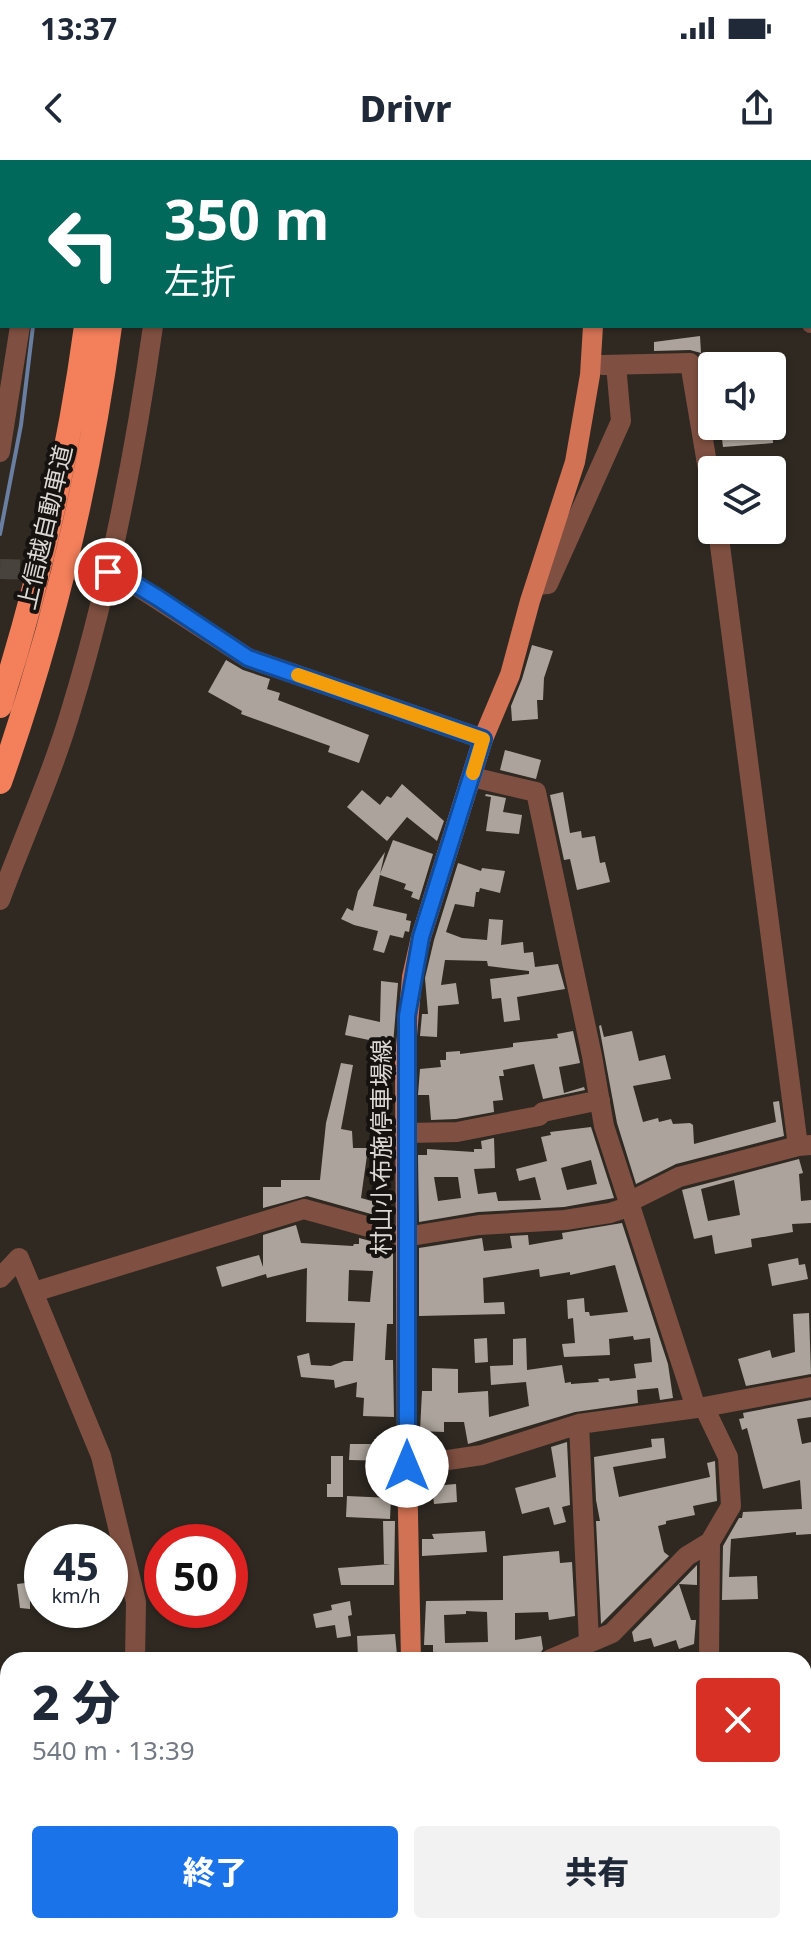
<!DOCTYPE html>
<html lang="ja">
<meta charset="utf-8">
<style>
:root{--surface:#fff;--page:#f2f2f3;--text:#1f2937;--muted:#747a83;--accent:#1a73e8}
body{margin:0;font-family:"Noto Sans","Noto Sans JP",sans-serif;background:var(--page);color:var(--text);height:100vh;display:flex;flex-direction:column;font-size:30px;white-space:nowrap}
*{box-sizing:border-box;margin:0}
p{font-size:26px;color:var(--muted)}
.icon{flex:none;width:44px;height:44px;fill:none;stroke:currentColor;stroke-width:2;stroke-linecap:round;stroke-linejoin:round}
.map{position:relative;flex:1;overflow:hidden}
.details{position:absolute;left:0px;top:1492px;width:812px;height:282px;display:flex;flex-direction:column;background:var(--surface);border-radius:24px 24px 0 0;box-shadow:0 2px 6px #0004}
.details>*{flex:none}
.banner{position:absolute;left:0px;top:0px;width:812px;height:168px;box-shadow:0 2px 6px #0004;background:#00695c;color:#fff;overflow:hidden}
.buttons{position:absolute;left:698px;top:192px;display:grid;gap:16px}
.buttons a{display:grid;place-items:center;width:88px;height:88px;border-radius:8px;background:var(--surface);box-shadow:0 2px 6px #0004;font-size:40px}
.speed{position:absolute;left:24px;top:1364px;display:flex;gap:16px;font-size:40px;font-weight:700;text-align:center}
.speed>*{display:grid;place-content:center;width:104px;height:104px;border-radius:50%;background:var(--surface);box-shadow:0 2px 6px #0004;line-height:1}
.speed small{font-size:20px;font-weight:400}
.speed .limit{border:12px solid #d22;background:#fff;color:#111}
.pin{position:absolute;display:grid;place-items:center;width:68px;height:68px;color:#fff;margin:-34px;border:4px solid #fff;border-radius:50%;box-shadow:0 2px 8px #0007}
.me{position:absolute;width:88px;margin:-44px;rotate:0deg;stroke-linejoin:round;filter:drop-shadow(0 0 6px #0008)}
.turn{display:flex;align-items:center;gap:28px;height:168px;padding:0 32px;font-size:36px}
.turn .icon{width:104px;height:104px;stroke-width:2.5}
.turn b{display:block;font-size:56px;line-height:68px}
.round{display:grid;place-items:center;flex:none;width:84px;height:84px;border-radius:8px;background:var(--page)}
.headline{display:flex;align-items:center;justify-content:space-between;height:136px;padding:0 32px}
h1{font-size:48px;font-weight:800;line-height:60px}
.button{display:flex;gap:16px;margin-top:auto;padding:16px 32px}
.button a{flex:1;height:92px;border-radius:8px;background:var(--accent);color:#fff;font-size:32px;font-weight:800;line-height:92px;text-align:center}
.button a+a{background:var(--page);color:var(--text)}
.status{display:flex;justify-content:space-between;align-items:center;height:56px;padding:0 40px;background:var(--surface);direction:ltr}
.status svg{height:22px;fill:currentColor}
header{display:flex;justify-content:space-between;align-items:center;height:104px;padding:0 32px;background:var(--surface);font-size:36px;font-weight:800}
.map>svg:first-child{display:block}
</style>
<div class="status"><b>13:37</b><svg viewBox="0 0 49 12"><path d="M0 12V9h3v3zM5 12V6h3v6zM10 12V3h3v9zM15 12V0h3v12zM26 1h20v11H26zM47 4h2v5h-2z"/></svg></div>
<header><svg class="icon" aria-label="back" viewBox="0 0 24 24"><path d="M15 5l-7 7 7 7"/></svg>Drivr<svg class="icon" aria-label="share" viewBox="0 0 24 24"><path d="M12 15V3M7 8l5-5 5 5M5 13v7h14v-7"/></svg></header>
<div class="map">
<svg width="811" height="1773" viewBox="0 0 811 1773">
<rect width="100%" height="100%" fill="#2f2922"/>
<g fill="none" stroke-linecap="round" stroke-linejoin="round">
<path stroke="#697ea0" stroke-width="4" d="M49,2v-2
M0,374l21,-109 12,-99"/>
</g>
<path fill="#aca49c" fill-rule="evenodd" d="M700,176l1,17 -11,-3 -36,1v-9z
M772,266l1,17 -50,4 -2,-16z
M532,485l21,6 -9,27 -1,22h-6l1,19 -26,2 -1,-15 11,-27z
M226,500l17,10 27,9 -3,10 13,4 -2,7 91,35 -10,28 -31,-11 2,-6 -89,-32 1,-3 -34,-19z
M505,590l36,10 -5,19 -36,-9z
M402,624l42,37 -7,20 -30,-24 -20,24 -40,-34 15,-17 18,15 7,-9 4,2z
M563,632l7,41 11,-2 1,7 13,-2 5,27 5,-1 5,20 -33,8 -7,-31 -6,1 -14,-65z
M486,634l20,4 -3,14 19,3 -3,19 -33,-3 5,-34 -6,-1z
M393,680l40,14 -14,46 -8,-3 2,-5 -9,-3 2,-5 -26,-9 -7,31 34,8 -1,6 5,1 -2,11 -4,-1 -2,7 -13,-3 -6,18 -11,-3 5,-19 -24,-6 -13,-6 6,-11 6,3 5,-20 27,-39 -5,22z
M458,703l23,8 1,-3 23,3 -5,22 -20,-5 -1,4h-3l-2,15 -19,-3 -9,28 16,6 25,2 2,-21 14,1 -2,25 22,-3 1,11 9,-1 2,15 23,-3 7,25 -48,8 3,23 -16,2 -3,-24 -9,1 -2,-20 39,-5v-3l-41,-5 -1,-5 -42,-1 -4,25 15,-2 3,21 -21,2 -1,31 -17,-1 2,-22h6l-3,-36 9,-38z
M381,821l17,2 -5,62 -48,-10 4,-20 31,7z
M601,865l3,12 28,-6 7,30 26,-6 6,24 -38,7 10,36 15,-4 1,4 12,-3 2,5 17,-1 3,2 1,19 82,-22 -3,-20 6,-1 5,35 -108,28 -40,20 -19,-61 -18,-97z
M573,871l7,32 -21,4 5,26 20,-6 1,3 -42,9 -9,-35 -31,6 1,6h-5l4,24 -10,1 1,11 -38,7 -25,1 -2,-25h-11l2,-26 21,-2 -1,-7h6v-8l14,-1v3l53,-7v-4l45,-5 -1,-4z
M341,903l12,2 -12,64 11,2 1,17h15l-7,50 32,9 -4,12 -82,-23 -44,12v-21h18v-7h39l6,-57z
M591,967l23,71 -50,9 -86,5 -59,10 -1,-67h9v-6l47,3v-3h8l-1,-8 13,-3 1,30 -21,1 4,25 18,-2 2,9 43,-1 -6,-23 -16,4 -3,-12 31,-8 -6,-24 10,-2 -1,-3zM591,1000l6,24 -30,6 -6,-22zM434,1017h24l3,21 -23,3z
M799,999l4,14 -4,1 2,27 10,-1v23l-19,1 1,8 -42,7 1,8 -37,7 -3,-19 -18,4 -12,-49zM734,1020l6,35 -32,6 -7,-32z
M622,1063l46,141 5,34 -13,2 -2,-12 -21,2 1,13 -63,9 -107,32 -4,-22h-20v10l-24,-1 2,-40h10v-23l26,1v24l30,-2 1,26 40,-11 -3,-24 -35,3 -1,-19 23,-1v-26l13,-1 1,32 35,-5 3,18 6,-1v2l28,-2 -1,-3 11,-1 1,3 26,-3 -2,-14 18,-2 -2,-24 -16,2 -1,-4 -24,3 1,16 -46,2 -2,-13 13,-1 -2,-25 -5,1 -1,-19 17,-2 1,14h4l1,4 38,-4 -13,-47 -45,10v-3l-30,5 -1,-8 -56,9 1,25 20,-1 1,12 -86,2v-68l63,-10 2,13 28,-3 -2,-12 18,-1 1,10 34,-6 -1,-6z
M296,1065l5,18 52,3 1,-2h5v-6l34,9v77h-6l-2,36h8l1,57 -31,-1 1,-18 -8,-1 1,-15 -22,6 -1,-8 -33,-3 -4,-21 12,-3 2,12 20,1 13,-5h9l2,-38 -49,-1 1,-54 -40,10 -1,-4 -44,13 -6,-20 43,-12 4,12v-32zM349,1110l24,1 -3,31 -22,-1z
M798,1098l1,7 6,-1 3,15 -36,7 -4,-22z
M809,1153l2,61 -65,12 -8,-27 32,-9 2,8 23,-6 -2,-38z
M487,1178l1,24 -13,1 -1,-24z
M811,1240v17l-14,2 5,25 9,-2v92l-15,1v-3l-65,7 -2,38 28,-1 1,23 -36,1 1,-54 16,-28h3l1,-6 59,-3 -2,-29 -37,9 -16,-61 -5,2 -3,-11 5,-1 -1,-5z
M664,1278l2,20 -53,9 6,30 91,-20 -3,-14 8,-2 2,40 -24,5 2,9 -29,6v3l-8,2 6,26 5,4 -68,68 -5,-103h4l-4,-21 -2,-43 58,-10 -1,-8z
M374,1279h20v22l-45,-1 1,-16h24z
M567,1282l3,63 -8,2 4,15 -12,3 -5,-18 -27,7 -7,-26 41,-11 -5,-30z
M331,1296h12v41h-16v-13h4z
M456,1324l1,18 -23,2 -2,-18z
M347,1336l44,2 -1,21 -44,-2z
M383,1361h12l-1,64h-53l-3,-17 53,-4h-7z
M485,1371l2,21 -65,4v-17h12l-2,-5z
M559,1391l1,12 12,-1 3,54 -26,4 -1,-8 -33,1v27l26,-4 2,13 -7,11 -103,-1v-14h-9l2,-44 77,-1v-44zM466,1451l21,1 1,30 -43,1 -1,-28 22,-1z
M697,1405v20l-18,-1 12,36h5l-2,24 -15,5 -3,-9 -22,7 -3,-9 -17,4 -2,-10z
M34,1422l3,15 -7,-1v13l-10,-1 -3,-24z
M350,1441l2,14 -4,1 3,20 -14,2 -2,-13 -19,3 -3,-14 19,-4 -1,-5z
M395,1474l2,21 -39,2 -1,-21z"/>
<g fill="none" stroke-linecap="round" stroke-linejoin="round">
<path stroke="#49433d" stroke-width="20" stroke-dasharray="20 10" stroke-linecap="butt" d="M0,409l99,2"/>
<path stroke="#7f5041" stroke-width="20" d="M800,0v2
M34,2v-2
M164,2v-2
M469,2l4,-2
M810,144l1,19
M602,205l88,-2 22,130
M0,292l20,-126
M718,370l80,616
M99,411l21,4 128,83 235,81
M536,425l12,-1 73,-163 -5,-56
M472,617l64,15 56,264 12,70 92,282
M0,740c24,-64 53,-128 72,-193 38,-125 63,-253 81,-381
M407,973l50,-1 82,-16 4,-4 57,-12
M627,1043l52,-26 119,-31 13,-1
M0,1118l19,-20 82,198 35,146 -1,58
M34,1132l270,-83 101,28 74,-12 86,-5 45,-7 18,-6
M704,1247l107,-20
M579,1264l10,218
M407,1306l75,-11 97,-31 125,-17 24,50 3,49 -21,36 -1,118
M549,1500l63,-27 75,-77 23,-14
M0,1558l8,-1
M804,1761l7,1
M522,1773l105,-7
M698,1773l1,-7"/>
<path stroke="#d27254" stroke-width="20" d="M570,0l1,2
M411,1500l-4,-194 -2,-407 7,-82 9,-40 25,-80 37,-118 27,-64 20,-74 45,-139 15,-87 3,-49
M427,1766l1,7"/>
<path stroke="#f37f5b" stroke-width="24" d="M99,2v-2
M124,2v-2
M0,546c40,-127 68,-247 86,-380
M0,622c53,-150 89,-298 110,-456"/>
</g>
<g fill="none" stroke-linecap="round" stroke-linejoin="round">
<g stroke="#114b97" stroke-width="20">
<path id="route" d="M108,412l12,3 38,23 90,60 235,81 -62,198 -14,79v450"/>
</g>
<use href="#route" stroke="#1a73e8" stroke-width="14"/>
<path stroke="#f59e0b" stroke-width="14" d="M298,515l185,64 -10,34"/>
</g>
<g text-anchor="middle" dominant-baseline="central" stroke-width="8" stroke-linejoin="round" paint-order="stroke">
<g font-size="24" fill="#dcd8d3" stroke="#15120f">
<text transform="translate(44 367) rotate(-77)">上信越自動車道</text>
<text transform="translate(380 987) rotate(-90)">村山小布施停車場線</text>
</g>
</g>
</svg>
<div class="buttons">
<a><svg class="icon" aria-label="sound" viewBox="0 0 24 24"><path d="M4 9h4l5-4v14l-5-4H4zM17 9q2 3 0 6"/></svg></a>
<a><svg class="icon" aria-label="layers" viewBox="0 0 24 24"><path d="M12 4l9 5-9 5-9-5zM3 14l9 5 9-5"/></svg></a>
</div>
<div class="speed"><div>45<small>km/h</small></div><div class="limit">50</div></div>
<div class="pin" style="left:108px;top:412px;background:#d93025"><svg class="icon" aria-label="arrive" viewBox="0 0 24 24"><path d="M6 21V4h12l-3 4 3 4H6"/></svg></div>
<svg class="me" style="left:407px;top:1306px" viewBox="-20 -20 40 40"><circle r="19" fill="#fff"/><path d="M0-13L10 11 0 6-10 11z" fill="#1a73e8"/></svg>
<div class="banner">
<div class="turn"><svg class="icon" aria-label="left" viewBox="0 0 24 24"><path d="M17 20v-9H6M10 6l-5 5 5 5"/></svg><div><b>350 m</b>左折</div></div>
</div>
<section class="details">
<div class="headline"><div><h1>2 分</h1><p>540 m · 13:39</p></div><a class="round" style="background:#d93025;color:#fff"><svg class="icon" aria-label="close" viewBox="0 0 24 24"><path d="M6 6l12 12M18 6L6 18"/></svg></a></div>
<div class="button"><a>終了</a><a>共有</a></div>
</section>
</div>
